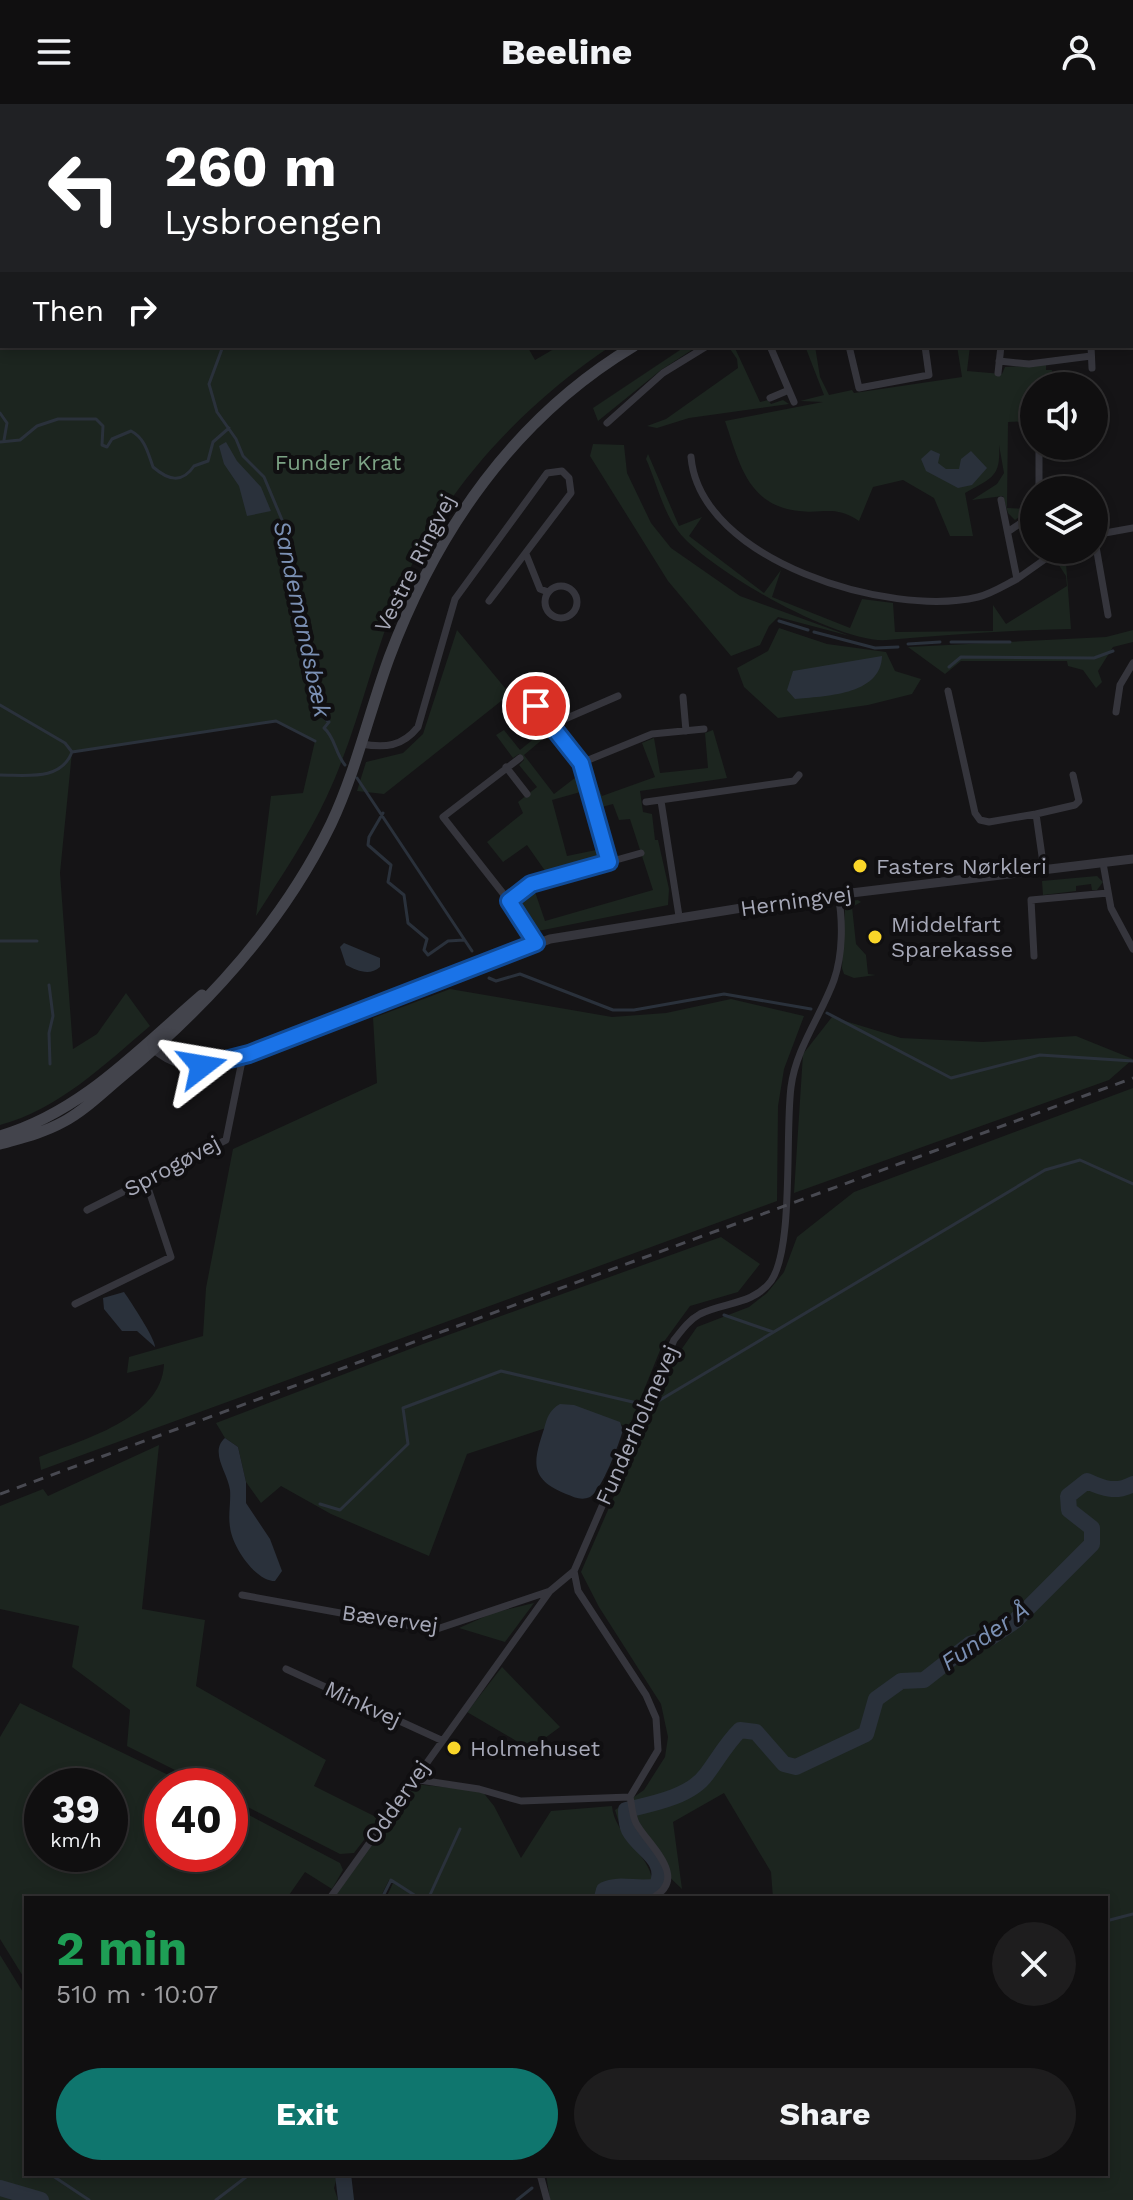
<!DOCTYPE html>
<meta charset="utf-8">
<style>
:root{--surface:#100f10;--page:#1e1d1e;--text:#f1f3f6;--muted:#9c9c9f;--line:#302f30;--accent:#0f766e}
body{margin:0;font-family:"Work Sans",sans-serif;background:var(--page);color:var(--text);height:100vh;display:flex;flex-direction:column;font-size:30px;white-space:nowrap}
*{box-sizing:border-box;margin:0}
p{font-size:26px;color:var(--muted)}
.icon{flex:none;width:44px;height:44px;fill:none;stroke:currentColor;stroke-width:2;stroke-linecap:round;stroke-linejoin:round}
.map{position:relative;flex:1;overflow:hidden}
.drawer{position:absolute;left:24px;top:1792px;width:1084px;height:280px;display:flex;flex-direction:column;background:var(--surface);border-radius:0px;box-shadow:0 4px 12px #0003,0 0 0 2px var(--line)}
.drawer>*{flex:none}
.banner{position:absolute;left:0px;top:0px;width:1134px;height:244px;box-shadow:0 4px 12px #0003,0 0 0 2px var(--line);background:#202124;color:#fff;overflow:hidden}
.tools{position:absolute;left:1020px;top:268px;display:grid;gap:16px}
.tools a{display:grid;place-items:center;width:88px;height:88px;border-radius:50%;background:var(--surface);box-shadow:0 4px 12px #0003,0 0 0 2px var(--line);font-size:40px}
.speed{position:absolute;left:24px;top:1664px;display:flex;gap:16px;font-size:40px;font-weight:700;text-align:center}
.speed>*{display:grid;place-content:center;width:104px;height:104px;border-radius:50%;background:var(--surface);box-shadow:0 4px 12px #0003,0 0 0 2px var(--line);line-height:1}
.speed small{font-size:20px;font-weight:400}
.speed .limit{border:12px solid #d22;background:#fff;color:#111}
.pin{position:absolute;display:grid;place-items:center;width:68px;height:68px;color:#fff;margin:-34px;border:4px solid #fff;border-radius:50%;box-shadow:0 2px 8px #0007}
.me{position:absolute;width:88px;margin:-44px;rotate:76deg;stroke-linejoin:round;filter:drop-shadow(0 0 6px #0008)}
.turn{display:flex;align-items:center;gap:28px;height:168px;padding:0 32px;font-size:36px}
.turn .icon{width:104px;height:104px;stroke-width:2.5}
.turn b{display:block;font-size:56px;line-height:68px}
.then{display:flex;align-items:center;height:76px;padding:0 32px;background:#0003;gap:16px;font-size:30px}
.round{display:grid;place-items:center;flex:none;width:84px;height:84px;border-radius:42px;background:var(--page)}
.summary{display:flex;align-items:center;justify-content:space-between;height:136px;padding:0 32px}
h1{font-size:48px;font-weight:700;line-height:60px;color:#1e9e55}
.button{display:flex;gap:16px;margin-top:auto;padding:16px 32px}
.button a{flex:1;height:92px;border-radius:48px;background:var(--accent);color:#fff;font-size:32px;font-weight:700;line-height:92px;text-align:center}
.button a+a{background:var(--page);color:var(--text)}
header{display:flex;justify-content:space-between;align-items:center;height:104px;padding:0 32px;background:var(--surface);font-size:36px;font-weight:700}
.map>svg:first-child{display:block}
</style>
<header><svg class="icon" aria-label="menu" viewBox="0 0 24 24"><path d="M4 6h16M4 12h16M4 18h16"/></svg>Beeline<svg class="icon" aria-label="person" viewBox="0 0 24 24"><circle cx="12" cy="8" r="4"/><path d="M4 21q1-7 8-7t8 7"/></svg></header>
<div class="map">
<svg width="1133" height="2096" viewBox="0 0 1133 2096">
<rect width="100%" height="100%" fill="#151416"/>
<path fill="#1c251f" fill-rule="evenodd" d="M0,0l409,2h-407v240h525l8,14 24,-14h52c-90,60 -172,147 -213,250 -27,65 -41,136 -71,200 -20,43 -46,81 -71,120l15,-120 32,-3 12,-52 -39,-20 -204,31 -12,121 13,176 24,-15 29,-41 24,33c-45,38 -92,84 -150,99z
M686,242h12l-37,24 -63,51 -5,-13z
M728,242h6l26,56 8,-2 3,4 12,-4 6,4 -100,14 -32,10 -10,-2 19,-7 72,-51 -1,-9z
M805,242h10l5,31 9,18 23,-5 2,3 108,-16 -5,-31h13l-3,25 35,3 3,-7 41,-2v5h6l-1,12 -17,4 -2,35 -24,1 -1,86 24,1 -16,11 -7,-7 -5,-17 -31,4 25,-16 7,-11 -5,-28c2,32 -7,33 -34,48l8,43h-23l-16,-38 -31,-18 -30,7 -14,34c-25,-16 -34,-7 -60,-10 -52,-5 -60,-50 -74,-90l98,-19 -23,-1 24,-6z
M593,340l31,1 3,28 24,50 20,25 69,48 110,40 -72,-19 -9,9 -9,19 -29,11 -63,-75 -78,-125z
M648,350l31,72 23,-9 -13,19 75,57 17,-23 -9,27 78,31 12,-29 31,4 2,29 98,-1v-26l13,19 61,-38 -1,-10 -11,-17 10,-9 6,79c-61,1 -123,6 -184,11 -48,4 -179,-70 -209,-109 -15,-19 -22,-50 -32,-72z
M779,524l48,16 59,8 9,19 26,8 -9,15 -44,11 -90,13 -34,-31 -7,-19 31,-17z
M457,526l53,64 -126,100 -27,-3 9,-29 37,-9 20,-19z
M1133,526v12l-20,5 -15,24 4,11 -6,6 -13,-18 -15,-4 -1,-5h-106l-16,13 -37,-27 198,-10z
M547,624l3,5 -26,22 30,39 26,-20 4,17 -32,9 15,56 34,-7 -1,11 -52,15 -21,-30 -24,17 -16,-20 36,-29 -5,-11 19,-15 -18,-22 5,-5 -5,-6 -6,4 -17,-23 8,-5 16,20z
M713,626l14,48 -87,13 3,21 9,2 3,26h3l11,49 -1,16 -130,26 -20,-25 5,-10 11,-7 11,32 108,-31 -23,-71 -11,1 -6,-16 -15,4 -9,-42 13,30 53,-19 -13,-34 12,-5 6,35 48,-5 -3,-35z
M1097,772l6,6 -6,8h-5l-1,-6 -15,2v5l-33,4 -1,-14z
M858,796l3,2 -9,5 4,37 10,11 2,19 8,1 -22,3 -10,-4 -2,-6 3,-60 4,-7z
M450,885l162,28 54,-4 65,-14 73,17 -20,53 -6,37 -1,95 -736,269 -2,-13c42,-17 123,-38 125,-93l-37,9 2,-16 74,-21 3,-48 27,-139 144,-66 -4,-65z
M832,913l69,21 82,4 93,-6 57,23 -24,21 -315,113 9,-139z
M1133,984v1112h-583l-4,-26h560v-276h-333l-2,-26 -47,-79 -51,29 9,67 -60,-57 -7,-22 29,-20 21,-33 3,-20 -7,-33 -62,-97 -18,-35 91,-209 25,-36 52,-20 18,-14 17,-21 13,-35 57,-45z
M721,1133l39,27 -22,28 -48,14 -27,37 -34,84 -71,-21 -9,21 -82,27 -38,102 -98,-42 -50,-28 -20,17 -15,-21 -8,-35 -13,-9 -9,-15 207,-79z
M159,1341l-17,164 63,11 -9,66 130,74 -12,26 66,33 -26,34 -14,1 -110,-56v-12h-23l-80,-40 3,-36 -58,-43 7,-41 -79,-17v-103l43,-17 5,7z
M534,1499l-29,39 -46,-14 34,-15z
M502,1563l58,60 -30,22 -63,-37z
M20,1599l171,83h-29v68h68v-49l110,58 3,7 -11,19 -27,-17 -18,26h-261v83l-26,-42v-202zM110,1682v68h-68v-68z
M414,1680l68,7 12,15 27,52 30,-47 61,-5c2,30 44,55 39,76l-11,3 -25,-6 -16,11 -2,8h-211l7,-15 -4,-3 -9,18h-47z
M0,1851l26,42v177h312l-4,14 4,12h-338z"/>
<path fill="#2a313b" d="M226,338l11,19 24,26 10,24 -24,5 -8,-30 -15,-22 -5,-18z
M931,346l9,4 -2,9 8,6h13l2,-10 10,-8 16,17 -15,17 -14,3 -32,-17 -5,-12z
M882,552c-1,40 -59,40 -87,43l-8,-9 6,-19z
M344,839l36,15v9c-10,9 -23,4 -34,-2l-6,-18z
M124,1188c7,10 32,48 31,55l-18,-16h-15l-18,-22 -1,-11z
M560,1300l14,1 46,17 3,8c-4,14 -21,60 -33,67 -9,4 -16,0 -24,-3 -37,-15 -33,-32 -22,-65 3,-11 5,-19 16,-25z
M225,1334l13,9 8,35v21l24,36 12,32 -7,10c-20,0 -43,-35 -45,-54 -2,-12 1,-25 0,-37 -2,-17 -21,-38 -5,-52z"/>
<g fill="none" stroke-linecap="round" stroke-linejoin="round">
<path stroke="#2a313b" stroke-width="3" d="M407,0l2,2
M223,242l-14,38 8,28 19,27 7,17 21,21 21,50 37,189 7,6 -5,6c11,9 11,25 21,37
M0,309l7,10 -3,17
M0,338l20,-2 17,-14 21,-7h38l7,7 -1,19 5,2 5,-8 19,-8c14,7 17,22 22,36 15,13 29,17 41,-1l14,-5 5,-19 16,-14
M779,517l29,9
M814,528l61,16 23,-1
M951,538h59
M908,540l32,-2
M949,563l12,-10 133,1 19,-7
M0,601l65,38 7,9 204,-31 39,20
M0,671c27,0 61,6 72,-23
M357,674l115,173
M383,709l-14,24 -1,8 23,20 -3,17 16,13 4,28 19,16 -3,11 4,5 20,-14 16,-1
M0,837h37
M489,874l7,3 24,-7 93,36h21l90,-16 87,15
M49,881l4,31 -4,17 1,31
M827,909l124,65 89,-23 93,6
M724,1211l49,17
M655,1299l390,-233 35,-10 53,24
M320,1400l20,6 68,-66 -5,-36 98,-37 136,32
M382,1794l9,-18 28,18
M423,1794l7,-3 30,-66
M1106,1817l27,-7
M50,2070l39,26
M216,2096l34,-26
M517,2096l15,-12"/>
<path stroke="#2a313b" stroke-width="16" d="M602,1794l2,-8c17,-8 35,1 53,-4 11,-28 -17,-35 -28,-56 -3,-6 -3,-14 -3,-20 25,-6 64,-13 80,-35 12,-16 20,-31 34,-45l16,2 28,32 12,3 70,-33 10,-35 25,-18 23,-1 46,-36 20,-6 25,-17 77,-77v-16l-23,-18 -1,-14 19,-15c17,8 29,12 46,3
M343,2070l3,26
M0,2084l41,12"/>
<path stroke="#35353c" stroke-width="7" d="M797,0l1,2
M1016,0l3,2
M1132,199h1
M770,242l24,56
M849,242l10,42 70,-13 -4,-29
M1091,242l1,22
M999,257l30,3 62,-8
M998,269l3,-27
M770,294l19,-8
M607,319l56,-50 44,-27
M691,353c9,104 199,161 287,140 13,-3 27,-12 39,-18
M1039,386v-44
M1001,396l16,79 41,-29
M1009,427l25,-17
M1094,431l14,80
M1094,431l39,-7
M526,450l14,35 8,3
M545 498a16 16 0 1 1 32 0a16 16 0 1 1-32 0Z
M948,587l27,122 5,7 9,2 47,-8
M683,593l3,34
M536,602l45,57 28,99
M1116,608l4,-27 13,-22
M551,621l67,-29
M361,640c24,4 41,3 57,-17l37,-128 92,-126 15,-2 7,7 2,15 -82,108
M520,654l-77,59 66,84 27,42
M581,659l71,-29 52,-5
M506,663l21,27
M661,697l18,115
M646,698l148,-21 5,-6
M1103,759l8,45 22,41
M1044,766l-8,-56 39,-9 4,-4 -6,-26
M509,797l22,-17 110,-31
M1034,852l-3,-56 77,-7
M87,1106l139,-70 17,-84
M75,1200l96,-47 -25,-75
M242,1491l192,35 116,-39 24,-20
M286,1565l155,71
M413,1675l66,10 42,12 109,-4
M330,1794l220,-307
M652,1794c39,-20 -5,-54 -16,-75 -4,-8 -4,-18 -6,-26l28,-47 -2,-32 -10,-23 -68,-104 -4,-20 100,-231c8,-10 15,-20 26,-26 24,-12 53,-9 71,-33 23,-33 14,-148 20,-194 5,-39 30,-71 43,-107 9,-26 9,-60 4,-86
M540,2070l7,26"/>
<path stroke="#35353c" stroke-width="9" d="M151,942c21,20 42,22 69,18l330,-125 235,-38 348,-42"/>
<path stroke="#43444c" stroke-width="11" d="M1085,2l3,-2
M0,1032c82,-24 139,-87 202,-141
M0,1040c21,-6 43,-11 63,-22 21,-11 39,-29 57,-44 84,-69 163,-155 211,-254 25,-53 38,-111 58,-166 48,-128 126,-241 245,-312"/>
<path stroke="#484951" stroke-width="3" stroke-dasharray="10 8" stroke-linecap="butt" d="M0,1390l1133,-416"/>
</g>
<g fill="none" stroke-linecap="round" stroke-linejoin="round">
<g stroke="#114b97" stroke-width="20">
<path id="route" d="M202,962l47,-12 287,-111 -27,-42 22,-17 78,-22 -28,-99 -45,-57"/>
</g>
<use href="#route" stroke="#1a73e8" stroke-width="14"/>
</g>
<g fill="#fad629" stroke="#100f11" stroke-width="3">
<circle cx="860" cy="762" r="8"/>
<circle cx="875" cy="833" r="8"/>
<circle cx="454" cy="1644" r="8"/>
</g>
<g text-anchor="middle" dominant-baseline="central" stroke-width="8" stroke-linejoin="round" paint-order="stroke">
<g font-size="22" fill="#7ca385" stroke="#100f11">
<text x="338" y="358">Funder Krat</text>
</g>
<g font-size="22" fill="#a6a8b7" stroke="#100f11">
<text transform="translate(415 459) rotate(-63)">Vestre Ringvej</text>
<text transform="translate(796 797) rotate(-8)">Herningvej</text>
<text transform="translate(172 1062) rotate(-28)">Sprogøvej</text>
<text transform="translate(637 1321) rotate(-66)">Funderholmevej</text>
<text transform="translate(390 1515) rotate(8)">Bævervej</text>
<text transform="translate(363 1600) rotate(25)">Minkvej</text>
<text transform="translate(397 1698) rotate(-55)">Oddervej</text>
</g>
<g font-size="22" fill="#a6a8b7" stroke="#100f11" text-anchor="start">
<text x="876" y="762">Fasters Nørkleri</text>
<text x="891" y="820">Middelfart<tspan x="891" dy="25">Sparekasse</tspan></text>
<text x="470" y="1644">Holmehuset</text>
</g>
<g font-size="24" font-style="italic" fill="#7b90b4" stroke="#100f11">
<text transform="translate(302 515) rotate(78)">Sandemandsbæk</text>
<text transform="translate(985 1532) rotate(-35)">Funder Å</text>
</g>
</g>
</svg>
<div class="tools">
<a><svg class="icon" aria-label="sound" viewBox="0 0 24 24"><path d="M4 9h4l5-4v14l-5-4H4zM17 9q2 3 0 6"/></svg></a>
<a><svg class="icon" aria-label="layers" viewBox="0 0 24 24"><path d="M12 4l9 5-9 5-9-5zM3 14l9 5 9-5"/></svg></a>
</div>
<div class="speed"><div>39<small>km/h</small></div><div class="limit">40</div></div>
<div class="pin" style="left:536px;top:602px;background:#d93025"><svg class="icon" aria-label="arrive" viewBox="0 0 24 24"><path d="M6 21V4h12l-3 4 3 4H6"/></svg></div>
<svg class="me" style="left:202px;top:962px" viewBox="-20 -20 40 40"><path d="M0-17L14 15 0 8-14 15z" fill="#1a73e8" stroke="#fff" stroke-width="4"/></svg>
<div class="banner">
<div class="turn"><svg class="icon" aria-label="left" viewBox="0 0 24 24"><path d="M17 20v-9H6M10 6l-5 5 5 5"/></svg><div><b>260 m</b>Lysbroengen</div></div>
<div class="then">Then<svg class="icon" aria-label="right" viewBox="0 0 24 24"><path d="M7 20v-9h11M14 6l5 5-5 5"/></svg></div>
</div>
<section class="drawer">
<div class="summary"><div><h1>2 min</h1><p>510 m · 10:07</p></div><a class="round"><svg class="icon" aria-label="close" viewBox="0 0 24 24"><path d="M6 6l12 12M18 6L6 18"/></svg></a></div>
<div class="button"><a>Exit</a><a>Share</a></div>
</section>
</div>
